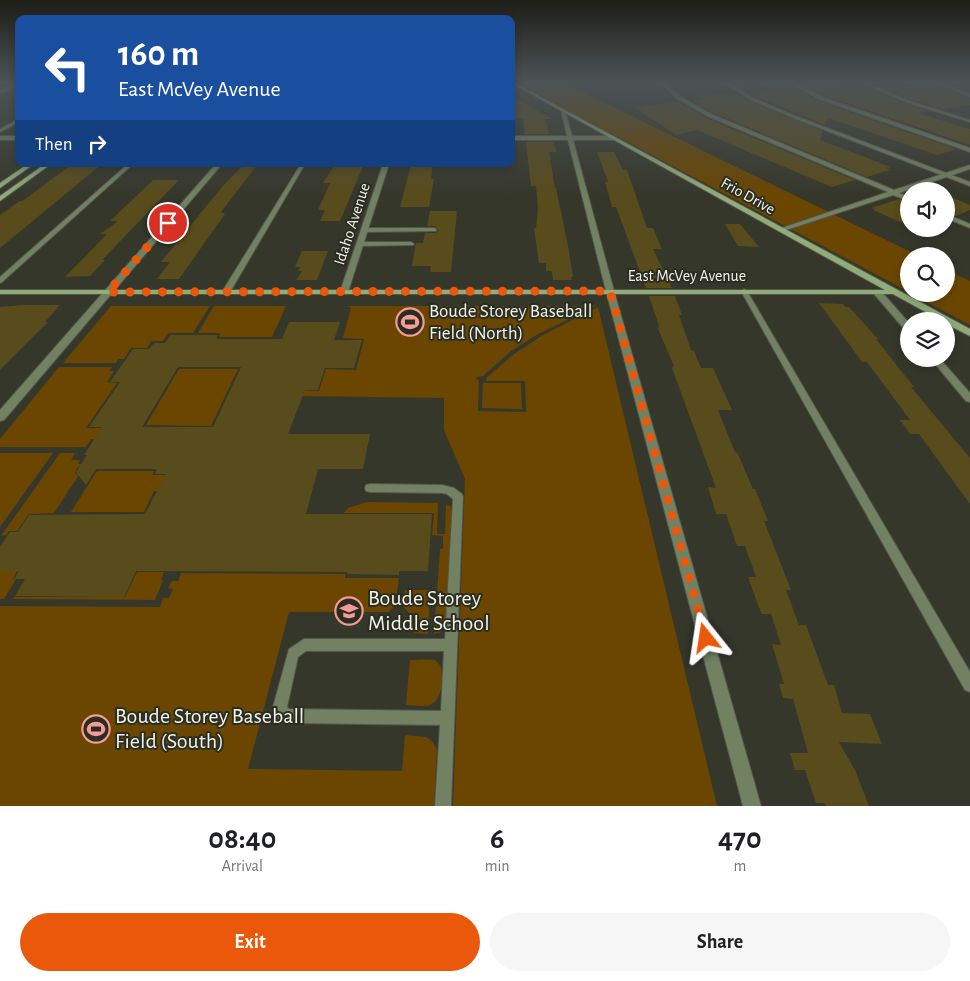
<!DOCTYPE html>
<style>
:root{--surface:#fff;--page:#f6f6f6;--text:#202124;--muted:#757577;--accent:#ea580c}
body{margin:0;font-family:"Alegreya Sans",sans-serif;background:var(--page);color:var(--text);height:100vh;display:flex;flex-direction:column;font-size:19px;white-space:nowrap}
*{box-sizing:border-box;margin:0}
p{font-size:16px;color:var(--muted)}
.icon{flex:none;width:28px;height:28px;fill:none;stroke:currentColor;stroke-width:2;stroke-linecap:round;stroke-linejoin:round}
.map{position:relative;height:806px;overflow:hidden}
.sheet{display:flex;flex-direction:column;background:var(--surface);flex:1}
.sheet>*{flex:none}
.banner{position:absolute;left:15px;top:15px;width:500px;height:152px;border-radius:10px;box-shadow:0 2px 8px #0003;background:#1a4fa0;color:#fff;overflow:hidden}
.fabs{position:absolute;left:900px;top:182px;display:grid;gap:10px}
.fabs a{display:grid;place-items:center;width:55px;height:55px;border-radius:50%;background:var(--surface);box-shadow:0 2px 8px #0003;font-size:25px}
.pin{position:absolute;display:grid;place-items:center;width:42px;height:42px;color:#fff;margin:-21px;border:2px solid #fff;border-radius:50%;box-shadow:0 1px 5px #0007}
.me{position:absolute;width:55px;margin:-28px;rotate:345deg;stroke-linejoin:round;filter:drop-shadow(0 0 4px #0008)}
.turn{display:flex;align-items:center;gap:18px;height:105px;padding:0 20px;font-size:22px}
.turn .icon{width:65px;height:65px;stroke-width:2.5}
.turn b{display:block;font-size:35px;line-height:42px}
.then{display:flex;align-items:center;height:48px;padding:0 20px;background:#0003;gap:10px;font-size:19px}
.eta{display:flex;justify-content:space-evenly;align-items:center;height:85px;text-align:center}
.eta b{font-size:30px;font-weight:700;line-height:35px}
.cta{display:flex;gap:10px;margin-top:auto;padding:10px 20px}
.cta a{flex:1;height:58px;border-radius:30px;background:var(--accent);color:#fff;font-size:20px;font-weight:700;line-height:58px;text-align:center}
.cta a+a{background:var(--page);color:var(--text)}
.map>svg:first-child{display:block}
</style>
<div class="map">
<svg width="970" height="806" viewBox="0 0 970 806">
<rect width="100%" height="100%" fill="#36372b"/>
<path fill="#6a4600" d="M517,83h34l25,6 343,167h-10v36z
M946,270l24,11v44l-59,-31h35z
M111,306h99l-17,27h-25l-5,8h-12l-4,7h-16l-7,11h-6l-2,4h-53z
M214,306h72l-14,31h-53l1,-4h-22z
M347,306h249l-58,28 -27,17 -28,25 -6,1 -1,2 3,1 -1,31 48,1 -1,-31h-38l-1,-3 28,-24 29,-19 55,-28 119,499h-264l12,-327 -21,-49v-32l-143,-2 -38,-6 56,1 7,-22 30,1 8,-31 -21,-1 8,-30z
M59,367h53l-3,4h5l-7,11 10,1 -31,45h20l-7,11h-8l-5,8h-86v-8z
M179,369h59l-27,57 -65,-1z
M483,383h38l1,26 -40,-1z
M0,453h53l-53,74z
M60,453h15l-4,7h9l-2,4h6l-7,4 -2,5 4,2 -25,38 -25,1 -12,17h-8l-3,4 -5,1z
M97,471h57l-2,4h43l-7,16h-34l-10,21h-73z
M367,502l71,1 -1,31h8l1,-30 5,3 2,8 -8,108 -4,9 -7,2 6,-85 3,-1v-12l-11,-1 2,-22h-90l4,-5z
M0,571h17l-4,8h3l-12,20h-4z
M137,572h27l-3,8h2l-8,20 -142,-1 1,-2h111z
M181,573l164,1v4h54l-4,28 -7,6h-99l-41,157 154,2 3,-36 21,2 6,4 5,9 -3,56h-434v-200l160,1 3,-9h6l4,-9 -5,-1 4,-7h6z
M405,590h25l-2,44 -15,-1 1,-20h-5l-6,-7z
M410,660c7,0 17,-1 24,0 14,5 9,38 -2,44 -6,4 -19,1 -26,1z"/>
<path fill="#584b1c" fill-rule="evenodd" d="M758,83h29l33,19 136,47 -19,6 -109,-37 -3,7 -77,-32 25,-2z
M798,83h32l13,7 27,-2 37,17 21,6 -11,2 53,16v16l-144,-49z
M936,85l34,14v6l-28,4 -31,-10 -27,-11z
M738,94l12,8 73,29 -3,9 71,27 -5,1 4,2 -23,7 -155,-65 -21,-12 9,-1 -7,-4z
M511,96l42,23h-8l4,15h-24l-2,-15h-12z
M679,102l27,16 149,62 -23,7 -135,-57 -21,5 -42,-28z
M526,142h27l4,10h-8l6,36h1l12,58 5,31h-2l1,3h-19l-1,-9h-6v-8h-7l-5,-35h2l2,-19 -2,-23h-5z
M597,152h17l9,18h4l20,58h6l9,21h-9l19,39h-26l-30,-81h-4l-7,-25h3z
M72,164h30l-102,84v-33l18,-13 6,-2z
M244,164h14l-37,48 4,2 -46,65h-22l13,-17h-9l60,-74z
M335,164h29l-24,57h-20l5,-11h-7l12,-27h-7z
M411,164h22l-2,15h3l-5,28h-29z
M153,180h26l-77,80h3l-15,16 -25,1 42,-43h-7l18,-13h-8z
M946,195l24,10v5l-14,6 -10,-4z
M899,199l10,4v23l-36,-16 2,-1 -4,-1z
M430,211h27l-6,61h-21l1,-6h-19l4,-23h7l2,-10h11l2,-2 -3,-5h-8z
M725,224h15l19,23 -21,-1z
M302,251h26l-11,29h-21l6,-9h-4l2,-4h-5z
M649,296h26l7,19h-3l12,35 3,1 7,17h12l19,42h-14l17,42 3,2 15,35h2l13,32h-4l27,69h-5l13,35h7l22,60h6l8,28 28,1 12,30 -43,-2 16,28 14,36h-43l-1,-3h-9l-11,-33h-10l-5,-17h18l-15,-54 -10,-1 -4,-14h5l-12,-40 9,1 -10,-31h-9l-4,-9 -10,-28h8l-11,-31h-8l-11,-32h-10l-8,-27 8,1 -44,-120 2,-2 -16,-37 1,-3z
M819,303l24,1 3,3h3l29,32h-2l38,48h-3l59,71v46l-51,-70h-9l-10,-14h10l-43,-58h-5z
M23,305h37l-15,17h3l-48,48v-63z
M289,322h51l-6,18h28l-8,28h-29l-7,22h-13l-17,44h82l-7,35h-45l-12,45h126l-4,57h-29v4l-52,-1 1,-2 -212,-1 -12,26 -109,-1 10,-17h-11l5,-8h-19v-25l10,-14h8l11,-17 116,-1 21,-40h-11l2,-5h-61l-10,16 -10,-13 11,-17h-3l18,-28h-13l31,-45h-10l23,-33h16l5,-6h11l5,-8h48l-2,4h66zM178,367h63l-28,60h-71z"/>
<g fill="none" stroke-linecap="round" stroke-linejoin="round">
<g stroke="#54554a" stroke-width="2">
<path id="lane" d="M725,83h5l23,15 40,17 177,67v4l-179,-69 -40,-17z
M863,83h5l42,18 60,19v2l-62,-19z
M19,119v3l-19,10v-3z
M128,164h5l-131,118 -2,1v-6z
M301,164h4l-75,128 -4,2 -4,-2z
M434,228l2,1v2l-71,1 -3,-2 3,-2z
M411,242l3,2 -1,1 -53,1 -3,-2 3,-2z
M744,289l3,2 223,381v20l-5,-2 -224,-399z
M370,484l72,1 12,3 8,6 1,3 -12,309h-16l5,-81 -152,-2 -11,-5 -4,-11 16,-58 15,-10h141l8,-140 -6,-5 -5,-1 -72,-1 -4,-1 -1,-3 1,-3zM306,651h138l-3,60 -152,-2 -2,-2 11,-50z"/>
</g>
<g stroke="#54554a" stroke-width="2">
<path id="street" d="M16,83h3v2l-19,8v-3z
M661,83h4l15,13 31,18 183,76 76,-25v4l-71,24 10,4v4l-16,-6 -110,36h-4v-2l109,-37 -181,-76 -31,-18z
M789,83h5l31,15 145,50v4l-149,-52z
M936,83h6l28,11v3z
M563,109l2,1 7,26h41l3,2 -3,2h-40l41,151 147,515h-18l-137,-515 -38,-151h-57v-4h56l-6,-26z
M0,136h19v4h-19z
M216,164h6l-218,256 -4,1v-11z
M383,164h6l-41,128 -1,2h-6l-1,-2z
M946,214l24,10v4l-24,-10z
M874,290h6l29,33v9l-3,-1 -32,-37z
M931,359h9l30,34v9l-4,-1z"/>
</g>
<g stroke="#54554a" stroke-width="2">
<path id="secondary" d="M511,83h4l455,246v7l-24,-12v-3h-4l-49,-27h-893v-4h885z
M28,164h6l-34,24v-5z
M45,164h6l-51,37v-5z"/>
</g>
<use href="#lane" fill="#718162" fill-rule="evenodd"/>
<use href="#street" fill="#718162" fill-rule="evenodd"/>
<use href="#secondary" fill="#91ab79" fill-rule="evenodd"/>
</g>
<linearGradient id="sky" x2="0" y2="1"><stop stop-color="#1e1e18"/><stop offset="0.42" stop-color="#4c5355"/><stop offset="1" stop-color="#4c5355" stop-opacity="0"/></linearGradient>
<rect width="970" height="196" fill="url(#sky)"/>
<g fill="none" stroke-linecap="round" stroke-linejoin="round">
<path stroke="#ea580c" stroke-width="9" stroke-dasharray="0 16.2" d="M168,223l-60,69 502,-1 96,347"/>
</g>
<defs>
<g id="stadium-ring" transform="scale(1.4375)"><circle r="9.5" fill="#2c2d21" stroke="#f59b9a" stroke-width="1.5"/><path d="M0-5a6.5 5 0 1 0 0 10a6.5 5 0 1 0 0-10ZM-3.5-1.8h7v3.6h-7Z" fill="#f59b9a"/></g>
<g id="school-ring" transform="scale(1.4375)"><circle r="9.5" fill="#2c2d21" stroke="#f59b9a" stroke-width="1.5"/><path d="M0-5L7-2L0 1L-7-2ZM-4 1L0 2.5L4 1V4Q0 6-4 4Z" fill="#f59b9a"/></g>
</defs>
<g fill-rule="evenodd">
<use href="#stadium-ring" x="410" y="322"/>
<use href="#school-ring" x="349" y="611"/>
<use href="#stadium-ring" x="96" y="729"/>
</g>
<g text-anchor="middle" dominant-baseline="central" stroke-width="4" stroke-linejoin="round" paint-order="stroke">
<g font-size="16" fill="#f2f3eb" stroke="#2c2d21">
<text transform="translate(748 196) rotate(29)">Frio Drive</text>
<text transform="translate(352 224) rotate(-72)">Idaho Avenue</text>
<text x="687" y="276">East McVey Avenue</text>
</g>
<g font-size="19" fill="#f2f3eb" stroke="#2c2d21" text-anchor="start">
<text x="429" y="311">Boude Storey Baseball<tspan x="429" dy="22">Field (North)</tspan></text>
</g>
<g font-size="22" fill="#f2f3eb" stroke="#2c2d21" text-anchor="start">
<text x="368" y="598">Boude Storey<tspan x="368" dy="25">Middle School</tspan></text>
<text x="115" y="716">Boude Storey Baseball<tspan x="115" dy="25">Field (South)</tspan></text>
</g>
</g>
</svg>
<div class="fabs">
<a><svg class="icon" aria-label="sound" viewBox="0 0 24 24"><path d="M4 9h4l5-4v14l-5-4H4zM17 9q2 3 0 6"/></svg></a>
<a><svg class="icon" aria-label="search" viewBox="0 0 24 24"><circle cx="10" cy="10" r="6"/><path d="M15 15l6 6"/></svg></a>
<a><svg class="icon" aria-label="layers" viewBox="0 0 24 24"><path d="M12 4l9 5-9 5-9-5zM3 14l9 5 9-5"/></svg></a>
</div>
<div class="pin" style="left:168px;top:223px;background:#d93025"><svg class="icon" aria-label="arrive" viewBox="0 0 24 24"><path d="M6 21V4h12l-3 4 3 4H6"/></svg></div>
<svg class="me" style="left:706px;top:638px" viewBox="-20 -20 40 40"><path d="M0-17L14 15 0 8-14 15z" fill="#ea580c" stroke="#fff" stroke-width="4"/></svg>
<div class="banner">
<div class="turn"><svg class="icon" aria-label="left" viewBox="0 0 24 24"><path d="M17 20v-9H6M10 6l-5 5 5 5"/></svg><div><b>160 m</b>East McVey Avenue</div></div>
<div class="then">Then<svg class="icon" aria-label="right" viewBox="0 0 24 24"><path d="M7 20v-9h11M14 6l5 5-5 5"/></svg></div>
</div>
</div>
<section class="sheet">
<div class="eta">
<div><b>08:40</b><p>Arrival</p></div>
<div><b>6</b><p>min</p></div>
<div><b>470</b><p>m</p></div>
</div>
<div class="cta"><a>Exit</a><a>Share</a></div>
</section>
